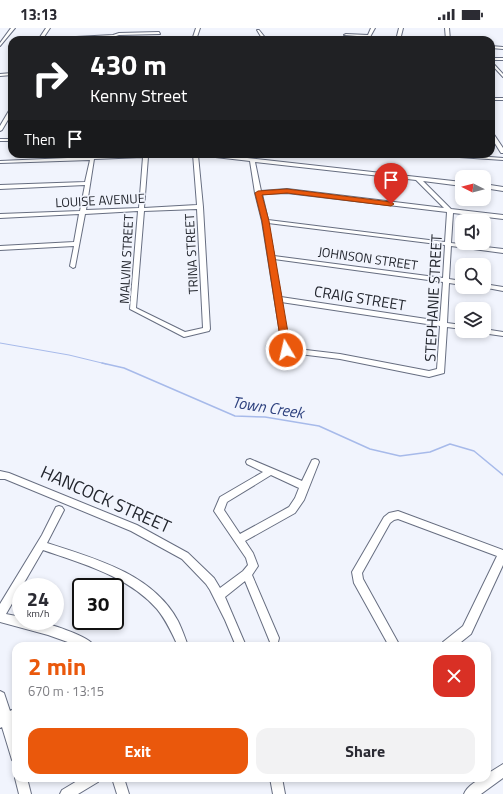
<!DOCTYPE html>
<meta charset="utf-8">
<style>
:root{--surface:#fff;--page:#f2f2f3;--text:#2b2b33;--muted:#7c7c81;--accent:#ea580c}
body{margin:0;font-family:"Titillium Web",sans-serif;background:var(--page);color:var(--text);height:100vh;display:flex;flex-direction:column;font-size:15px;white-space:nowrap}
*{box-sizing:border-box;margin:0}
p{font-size:13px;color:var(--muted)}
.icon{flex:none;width:22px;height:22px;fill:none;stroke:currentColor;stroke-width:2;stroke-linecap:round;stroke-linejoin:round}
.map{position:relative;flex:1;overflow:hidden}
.panel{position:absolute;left:12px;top:614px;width:479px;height:140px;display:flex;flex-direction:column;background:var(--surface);border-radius:12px;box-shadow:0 2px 6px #0003}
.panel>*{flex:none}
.hud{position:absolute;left:8px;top:8px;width:487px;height:122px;border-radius:12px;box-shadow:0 2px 6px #0003;background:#202124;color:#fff;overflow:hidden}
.needle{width:26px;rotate:276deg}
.fabs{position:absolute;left:455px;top:142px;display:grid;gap:8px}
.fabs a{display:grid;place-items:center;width:36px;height:36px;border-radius:8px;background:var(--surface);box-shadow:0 2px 6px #0003;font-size:20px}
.speed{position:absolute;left:12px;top:550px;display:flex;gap:8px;font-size:20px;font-weight:700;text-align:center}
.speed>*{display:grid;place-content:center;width:52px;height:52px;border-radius:50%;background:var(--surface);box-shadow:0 2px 6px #0003;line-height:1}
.speed small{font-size:10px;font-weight:400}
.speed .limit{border:2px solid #111;border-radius:6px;background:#fff;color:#111}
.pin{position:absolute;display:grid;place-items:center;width:34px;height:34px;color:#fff;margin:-41px -17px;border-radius:50% 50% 50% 0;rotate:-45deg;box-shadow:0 0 4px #0007}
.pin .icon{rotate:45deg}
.me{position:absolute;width:44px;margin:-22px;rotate:351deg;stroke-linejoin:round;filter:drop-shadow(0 0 3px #0008)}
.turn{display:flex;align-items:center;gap:14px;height:84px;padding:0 16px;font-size:18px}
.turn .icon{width:52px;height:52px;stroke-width:2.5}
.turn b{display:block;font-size:28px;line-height:34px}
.then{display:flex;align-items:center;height:38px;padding:0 16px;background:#0003;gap:8px;font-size:15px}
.round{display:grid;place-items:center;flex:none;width:42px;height:42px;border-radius:12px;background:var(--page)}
.headline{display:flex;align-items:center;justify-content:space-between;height:68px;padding:0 16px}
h1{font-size:24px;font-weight:700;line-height:30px;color:var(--accent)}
.primary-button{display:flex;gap:8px;margin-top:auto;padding:8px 16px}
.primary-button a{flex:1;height:46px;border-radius:12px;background:var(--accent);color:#fff;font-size:16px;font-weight:700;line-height:46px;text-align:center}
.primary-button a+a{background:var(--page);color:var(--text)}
.status{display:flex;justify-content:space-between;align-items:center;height:28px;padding:0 20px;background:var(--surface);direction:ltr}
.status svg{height:11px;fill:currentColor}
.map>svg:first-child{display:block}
</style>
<div class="status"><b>13:13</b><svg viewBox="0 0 49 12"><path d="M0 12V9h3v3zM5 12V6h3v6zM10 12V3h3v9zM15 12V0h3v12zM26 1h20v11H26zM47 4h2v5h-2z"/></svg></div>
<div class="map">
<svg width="503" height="766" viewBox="0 0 503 766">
<rect width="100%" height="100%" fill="#f1f4fd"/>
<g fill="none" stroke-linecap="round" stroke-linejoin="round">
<path stroke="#a7baea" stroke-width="1" d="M0,315l69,12 37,9"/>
<path stroke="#a7baea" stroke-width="1.5" d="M102,335l22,5 111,48 30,1 54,9 51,23 30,7 30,-4 20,-8 24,7 29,24"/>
<g stroke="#676e81" stroke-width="2">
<path id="minor" d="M11,0h4l-15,18v-3z
M46,0h4l-8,12h-4z
M196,0h4l-3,9h26l10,3h-41z
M371,0h4l-5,9 -26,-2 2,-1 22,1z
M399,0h4l-3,12h-4z
M445,0h4l1,12h-4z
M257,2h2l8,10h-4z
M159,4l1,2 -41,1 -6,2 -35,1 -2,-1 37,-2 6,-2z
M491,18l12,1v2l-12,-1z
M491,33l12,13v3l-12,-13z
M491,70h12v2h-12z
M12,80v5l-10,17 -2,1v-5l10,-17z
M491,105h2l10,15v5h-2l-10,-16z
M0,111h12v2h-12z
M91,126h4v2l49,-2h45l-2,1 -39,2 -4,51 53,-3 -4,-51h19l250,28v4l-39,-5 28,28 52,6v4l-50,-6 -2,30 52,6v4l-52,-7 -2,33 13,2v4l-13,-2 -2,40 15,2v4l-15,-2 -3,46 -15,4 -89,-18 -57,-7 -21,-131 -7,-28 -5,-32 -52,-6 5,52 7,122 -1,2 -25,6 -54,-28 8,-98 -53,3 -10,53 -2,1 -3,-2 4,-20 -74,4v-4l74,-4 5,-28 -79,4v-4l80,-3 5,-26 -85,4v-4l85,-3 5,-22 -90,3v-2l90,-4zM143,129l-4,51 -53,2 8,-51zM255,134l161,18 28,28 -157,-19 -26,2zM287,165l160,19 -2,30 -177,-22 -6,-26zM197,181l6,119 -18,4 -49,-24 8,-97zM268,195l177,22 -2,33 -169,-22zM274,231l169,23 -3,39 -159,-24zM281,274l159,24 -3,43 -8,2 -89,-17 -51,-6z
M428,126h23l52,4v2l-73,-5z
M484,156l19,3v4l-19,-3z
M484,256l19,3v4l-21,-4h2z
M484,301l19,3v4l-21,-3 -2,-2h4z
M250,431l52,22 10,-21 3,-1 3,1 1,2 -15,38 -9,13 -50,28 8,12 5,13 -6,9 27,63 -1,4 -4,1 -4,-1 -25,-61 -20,16 21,49h-10l-11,-26 -15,-30 -4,-6 -24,-25 -51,-28 -126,-52h-5v-8l9,2 128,52 51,28 26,25 6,10 23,-17 5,-6 -2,-7 -32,-47 6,-14 43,-25 -16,-8 -1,-2 1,-2zM271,447l28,13 -4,10 -6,9 -49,27 -16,-24 3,-8z
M59,478l3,1 2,3 -17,33c47,15 106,31 131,78 4,8 7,17 10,25h-10c-6,-13 -12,-26 -21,-37 -29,-33 -74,-45 -114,-59l-37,64 15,3v4c4,0 9,0 13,0 11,1 56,15 60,25h-15l-31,-11 -48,-13v-18l42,-69 14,-28z
M398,483l105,39v15l-32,69 -15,12h-14l1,-4 20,-16 34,-70 -99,-37 -4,1 -4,3 -28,50 1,6 37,67h-11l-35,-63 -2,-11 32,-55 5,-4z
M0,663l4,2 6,18 6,-3v12l-3,2 3,12v28l-4,-2 -10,-33 -2,1z
M503,736v14l-22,16h-17c3,-8 15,-16 23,-16v-4z
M16,747v3h11l4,16h-12l-4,-16z
M82,750h18l-2,4 -20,12h-18l2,-4z
M112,750h12l5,16h-12z
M270,750h12l3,16h-12z"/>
</g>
<g stroke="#676e81" stroke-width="2">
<path id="major" d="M491,30h12v2h-12z
M12,45v2l-12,1v-2z"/>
</g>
<use href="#minor" fill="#fff" fill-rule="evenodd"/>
<use href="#major" fill="#fff" fill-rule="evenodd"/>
</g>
<path fill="#ea580c" stroke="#983908" d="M287,161l104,13 3,2 -3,2 -104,-13 -25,2 7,26 22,129 -5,3 -4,-3 -20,-129 -7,-28 3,-2z"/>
<g text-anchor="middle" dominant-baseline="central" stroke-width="3" stroke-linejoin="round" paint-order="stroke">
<g font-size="13" fill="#23262e" stroke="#f1f4fd">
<text transform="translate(100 172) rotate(-3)">LOUISE AVENUE</text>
<text transform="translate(191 226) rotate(-93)">TRINA STREET</text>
<text transform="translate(368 230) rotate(8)">JOHNSON STREET</text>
<text transform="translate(126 231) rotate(-87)">MALVIN STREET</text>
</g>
<g font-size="15" fill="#23262e" stroke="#f1f4fd">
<text transform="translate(360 270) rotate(9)">CRAIG STREET</text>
<text transform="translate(433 270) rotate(-87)">STEPHANIE STREET</text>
</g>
<g font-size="16" font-style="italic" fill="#314480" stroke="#f1f4fd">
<text transform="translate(268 379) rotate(9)">Town Creek</text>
</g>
<g font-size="18" fill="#23262e" stroke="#f1f4fd">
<text transform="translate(106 471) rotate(24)">HANCOCK STREET</text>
</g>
</g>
</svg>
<div class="fabs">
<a><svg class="needle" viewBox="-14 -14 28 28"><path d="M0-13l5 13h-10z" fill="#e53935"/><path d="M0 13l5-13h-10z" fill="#7c7c81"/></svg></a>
<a><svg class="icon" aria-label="sound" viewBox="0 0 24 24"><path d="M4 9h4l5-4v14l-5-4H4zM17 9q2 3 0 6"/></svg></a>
<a><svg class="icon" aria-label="search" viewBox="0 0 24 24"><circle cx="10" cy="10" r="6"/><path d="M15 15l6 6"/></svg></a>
<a><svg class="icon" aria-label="layers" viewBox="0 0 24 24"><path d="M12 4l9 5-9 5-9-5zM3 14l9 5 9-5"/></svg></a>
</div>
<div class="speed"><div>24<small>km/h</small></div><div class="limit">30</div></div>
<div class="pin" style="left:391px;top:176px;background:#d93025"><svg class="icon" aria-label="arrive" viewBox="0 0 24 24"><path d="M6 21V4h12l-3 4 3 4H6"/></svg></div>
<svg class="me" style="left:286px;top:322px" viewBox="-20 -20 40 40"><circle r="17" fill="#ea580c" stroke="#fff" stroke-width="3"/><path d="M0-11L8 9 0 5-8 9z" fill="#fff"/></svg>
<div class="hud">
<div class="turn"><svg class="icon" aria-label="right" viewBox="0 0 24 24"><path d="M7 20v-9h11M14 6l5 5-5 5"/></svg><div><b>430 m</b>Kenny Street</div></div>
<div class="then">Then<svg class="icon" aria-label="arrive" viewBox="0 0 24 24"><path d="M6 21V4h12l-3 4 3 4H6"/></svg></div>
</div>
<section class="panel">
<div class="headline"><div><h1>2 min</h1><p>670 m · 13:15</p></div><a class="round" style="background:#d93025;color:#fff"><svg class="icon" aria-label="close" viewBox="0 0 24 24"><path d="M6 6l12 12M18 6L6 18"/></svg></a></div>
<div class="primary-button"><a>Exit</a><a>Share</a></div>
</section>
</div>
